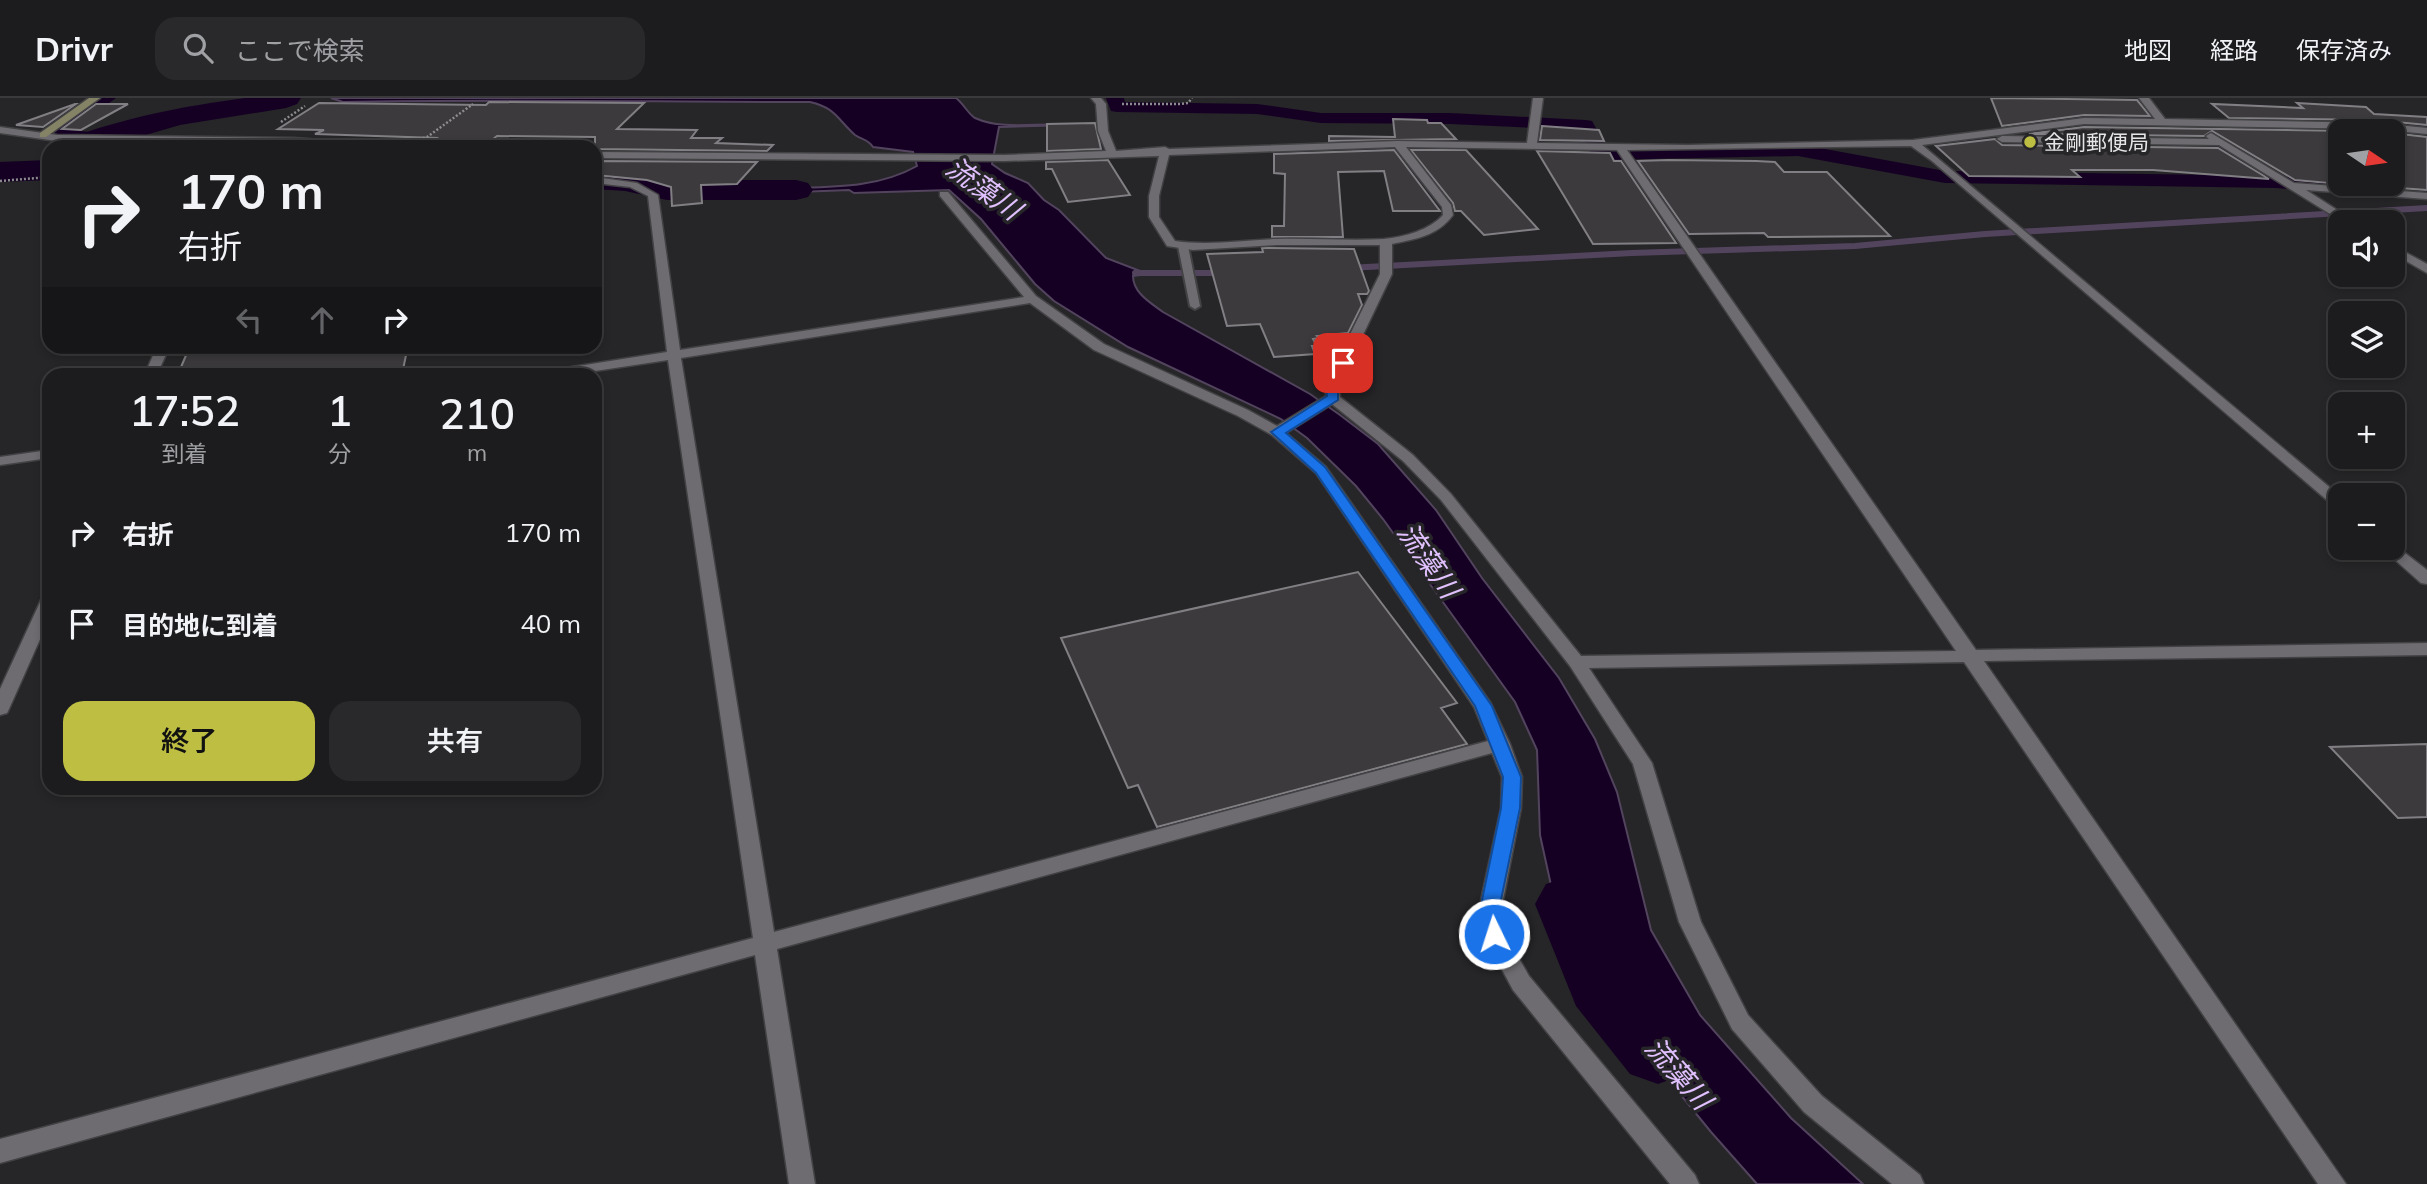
<!DOCTYPE html>
<html lang="ja">
<meta charset="utf-8">
<style>
:root{--surface:#1c1c1e;--page:#29292b;--text:#f1f3f6;--muted:#a0a1a4;--line:#3a3a3c;--accent:#bebf42}
body{margin:0;font-family:Mulish,"Noto Sans JP",sans-serif;background:var(--page);color:var(--text);height:100vh;display:flex;flex-direction:column;font-size:26px;white-space:nowrap}
*{box-sizing:border-box;margin:0}
p{font-size:23px;color:var(--muted)}
.icon{flex:none;width:38px;height:38px;fill:none;stroke:currentColor;stroke-width:2;stroke-linecap:round;stroke-linejoin:round}
.map{position:relative;flex:1;overflow:hidden}
.sheet{position:absolute;left:42px;top:270px;width:560px;height:427px;display:flex;flex-direction:column;background:var(--surface);border-radius:21px;box-shadow:0 4px 10px #0003,0 0 0 2px var(--line)}
.sheet>*{flex:none}
.top-card{position:absolute;left:42px;top:42px;width:560px;height:214px;border-radius:21px;box-shadow:0 4px 10px #0003,0 0 0 2px var(--line);background:#1c1c1e;color:var(--text);overflow:hidden}
.needle{width:46px;rotate:103deg}
.tools{position:absolute;left:2328px;top:21px;display:grid;gap:14px}
.tools a{display:grid;place-items:center;width:77px;height:77px;border-radius:14px;background:var(--surface);box-shadow:0 4px 10px #0003,0 0 0 2px var(--line);font-size:35px}
.pin{position:absolute;display:grid;place-items:center;width:60px;height:60px;color:#fff;margin:-30px;border-radius:14px;box-shadow:0 4px 10px #0006}
.me{position:absolute;width:77px;margin:-38px;rotate:356deg;stroke-linejoin:round;filter:drop-shadow(0 0 5px #0008)}
.turn{display:flex;align-items:center;gap:24px;height:147px;padding:0 21px;font-size:32px}
.turn .icon{width:91px;height:91px;stroke-width:2.5}
.turn b{display:block;font-size:49px;line-height:60px}
.lanes{display:flex;align-items:center;height:66px;padding:0 21px;background:#0003;justify-content:center;gap:35px;direction:ltr}
.lanes .off{opacity:.35}
.eta{display:flex;justify-content:space-evenly;align-items:center;height:119px;text-align:center}
.eta b{font-size:42px;font-weight:600;line-height:49px}
.action{display:flex;gap:14px;margin-top:auto;padding:14px 21px}
.action a{flex:1;height:80px;border-radius:21px;background:var(--accent);color:#111;font-size:28px;font-weight:600;line-height:80px;text-align:center}
.action a+a{background:var(--page);color:var(--text)}
ul{padding:0;list-style:none}
li{display:flex;align-items:center;gap:21px;height:91px;padding:0 21px}
li div{flex:1}
li b{display:block;font-size:26px}
li em{font-style:normal}
header{display:flex;align-items:center;gap:42px;box-sizing:border-box;height:98px;padding:0 35px;background:var(--surface);border-bottom:2px solid var(--line)}
header strong{font-size:33px}
nav{display:flex;gap:38px;margin-inline-start:auto;font-size:24px}
.search{width:490px;height:63px;background:var(--page);display:flex;align-items:center;gap:18px;box-sizing:border-box;padding:0 24px;border-radius:21px;color:var(--muted);font-size:26px}
.map>svg:first-child{display:block}
</style>
<header>
<strong>Drivr</strong>
<div class="search"><svg class="icon" aria-label="search" viewBox="0 0 24 24"><circle cx="10" cy="10" r="6"/><path d="M15 15l6 6"/></svg>ここで検索</div>
<nav><a>地図</a><a>経路</a><a>保存済み</a></nav>
</header>
<div class="map">
<svg width="2427" height="1086" viewBox="0 0 2427 1086">
<rect width="100%" height="100%" fill="#262528"/>
<path fill="#150024" stroke="#53445e" stroke-width="2" d="M331,0h625c7,5 13,17 19,20 29,13 64,4 95,7l-71,2 -7,37 13,9 23,10 16,17 15,10 47,48 42,16 -15,2c0,17 18,27 30,36l147,82 30,21 38,29 58,66 46,68 77,100 36,61 22,53 34,138 49,85 91,103 72,66h-106l-46,-52 -70,-86 -87,-147 -14,-64 -3,-85 -22,-48 -132,-183 -27,-33 -49,-48 -26,-19 -153,-72 -74,-46 -19,-17 -54,-65 -32,-29 -95,3 -5,-3 -51,2 -2,-4c41,-1 84,-1 121,-22l-4,-14 -40,-5c-5,-8 -11,-7 -18,-12 -18,-16 -19,-27 -45,-33 -156,0 -311,-3 -467,0z"/>
<g fill="none" stroke-linecap="round" stroke-linejoin="round">
<path stroke="#53445e" stroke-width="6" d="M1348,170l284,-15 223,-7 130,-12 442,-26
M1135,175h89"/>
<path fill="#150024" fill-rule="evenodd" d="M95,0h21l-44,32 34,4 2,4 -2,4 -58,-4 -3,-4 3,-4z
M1106,0h18l1,4 132,2 64,9h129l136,7 6,1 15,27 191,-4 147,27 331,5 46,4 7,2 3,4 -3,4 -7,2 -46,-4 -331,-5 -147,-27 -198,4 -7,-2 -14,-28 -129,-6 -129,-1 -64,-9 -140,-2 -6,-1z"/>
<path fill="#150024" fill-rule="evenodd" d="M245,0h56l-4,6 -11,4 -106,17 -75,22h-46l4,-7c65,-23 115,-33 182,-42z
M49,62v20l-49,2v-20z
M595,71l30,2 42,9h129l12,3 5,7 -5,7 -12,3h-129l-42,-9 -30,-2z
M1571,778l25,8 37,82 53,60 11,24 -11,24 -28,10 -28,-10 -54,-68 -41,-102 11,-20z"/>
</g>
<path fill="#3c3a3d" stroke="#817f83" stroke-width="2" d="M1991,0l146,2 13,16 -66,-1 -82,11z
M489,4l155,1 -27,26 80,1 -6,8h31l-6,5 57,2 -6,6 -172,-2v-12l-98,-1 -14,11h-12l-45,-2 10,-7 -121,-4 9,-4 -46,-1 41,-26 167,2z
M2297,5l69,4 8,7 53,3v8l-51,-5 -147,-2 -17,-14 91,4z
M76,6l-33,23 -27,-2 59,-21z
M96,6h32l-47,26 -19,-1z
M1393,21l34,1 1,3h13l15,16 -127,2v-5l66,1z
M1095,25l6,26 -54,2v-27z
M1542,28l57,4 5,11 -64,-1z
M2084,29l270,4h-14v53l-45,-4 -83,-49 -8,5 -175,-2z
M2392,35l35,4v53l-83,-6h48z
M1995,41l7,6 216,3 51,31 -116,-9h-81l8,7 -111,-1 -33,-30z
M1394,52l46,61h-47l-9,-40 -46,1 5,65h-71v-11h12l1,-52 -11,-1v-19z
M1411,52h55l72,79 -54,6 -23,-24h-6l-2,-8z
M1537,53l73,2 4,8h7l55,82 -83,1z
M1108,62l22,35 -62,7 -16,-33h-6v-7z
M1668,62l88,1 19,1 9,10h43l63,64 -122,1 -4,-4 -75,1 -51,-73z
M595,63l162,1 -20,22 -36,1 1,18 -30,3 -1,-19 -24,-7 -52,-5z
M1262,150l92,1 15,42 -2,3h-9l4,11 -14,28 -31,3 2,2 -6,1 4,7h-5l3,8 -41,3 -14,-33 -33,2 -20,-72 56,-2z
M190,248h218l-6,28h-224z
M1358,474l99,131 -16,5 26,36 -310,83 -19,-42 -10,3 -67,-150z
M2427,646v73l-29,1 -68,-71z"/>
<g fill="none" stroke-linecap="round" stroke-linejoin="round">
<g stroke="#424144" stroke-width="4">
<path id="lane" d="M1183,145l5,3 12,60 -5,3 -5,-3 -12,-60z"/>
</g>
<g stroke="#424144" stroke-width="3">
<path id="street" d="M1091,0h10l5,6 2,27 8,20 49,-4 4,2 229,-8 129,2 6,-45h10l-6,45 151,2 225,-5 171,-22 71,1 -16,-21h10l16,21 211,4 51,5v6l-51,-5 -292,-5 -162,21 418,351v13l-5,-2 -403,-346 -21,-15 -284,4 349,500 451,-7v12l-443,6 362,523h-28l-354,-522 -375,6 63,95 49,159 47,93 74,81 98,79 4,9h-32l-88,-72 -72,-83 -53,-107 -46,-158 -63,-98 -129,-166 -38,-39 -71,-57 -46,29 40,34 164,235 20,42 12,33 -1,31 -18,92 2,34 24,42 166,199 4,9h-29l-157,-194 -30,-56 -2,-34 20,-92 1,-31 -10,-24 -715,196 38,235h-26l-34,-229 -755,208v-24l753,-201 -85,-578 -93,14h-29l7,-4 114,-18 -19,-156 -18,-9 -35,-4v-6l42,6 21,12 22,155 344,-53 -84,-101v-4h8l88,104 68,48 144,66 29,16 49,-30 -1,-11 55,-111v-29h-103l-84,5 -26,-4 -18,-29v-21l10,-40 -154,5 -410,-3v-6l410,3 101,-4 -8,-20 -2,-27zM1395,49l47,60 1,8c-13,15 -39,22 -59,24 -35,2 -72,-1 -107,0 -34,1 -68,7 -102,2l-16,-24v-21l10,-41zM1406,49l211,3 339,501 -375,5 -130,-162 -38,-39 -73,-58 -1,-12 53,-111v-30c23,-5 46,-8 61,-29l-2,-10zM1030,205l64,47 144,66 34,19 44,38 158,234 14,34 -714,191 -93,-574z
M0,29l57,8 237,3 79,6 5,3 -321,-6 -57,-8z
M2211,35l83,50 133,10v6l-121,-9 50,32h-13l-124,-77 -217,-3 -5,-3 5,-3 207,3 -3,-3z
M2392,147l35,19v9l-35,-20z
M157,248h13l-13,28h-12z
M49,352v8l-49,7v-8z
M2392,445l35,27v14l-6,-1 -36,-32 -2,-3h9z
M49,497v24l-40,90 -2,4 -7,2v-26l41,-89z"/>
</g>
<g stroke="#424144" stroke-width="3">
<path id="secondary" d="M89,0h11l-54,39h-6v-4z"/>
</g>
<path stroke="#8d8c8f" stroke-width="2.5" stroke-dasharray="2 2" stroke-linecap="butt" d="M1122,6h58l8,-1 4,-5
M281,24l24,-16
M392,49l35,-10 46,-33
M0,83l49,-4"/>
<use href="#lane" fill="#6e6c70" fill-rule="evenodd"/>
<use href="#street" fill="#6e6c70" fill-rule="evenodd"/>
<use href="#secondary" fill="#848365" fill-rule="evenodd"/>
</g>
<path fill="#1a73e8" stroke="#114b97" stroke-width="2" d="M1343,261l6,4 -11,22v15l-52,33 39,34 167,239 29,71 -1,31 -19,92 3,34 -3,6 -7,2 -7,-2 -3,-6 -2,-34 19,-92 2,-31 -28,-71 -159,-233 -45,-41 56,-36c-2,-13 4,-31 16,-37z"/>
<circle fill="#bebf42" stroke="#262528" stroke-width="2.5" cx="2030" cy="44" r="7"/>
<g text-anchor="middle" dominant-baseline="central" stroke-width="7" stroke-linejoin="round" paint-order="stroke">
<g font-size="21" fill="#e5e4e6" stroke="#262528" text-anchor="start">
<text x="2044" y="44">金剛郵便局</text>
</g>
<g font-size="28" font-style="italic" fill="#e0c0fe" stroke="#262528">
<text transform="translate(984 90) rotate(36)">流藻川</text>
<text transform="translate(1429 462) rotate(55)">流藻川</text>
<text transform="translate(1679 975) rotate(49)">流藻川</text>
</g>
</g>
</svg>
<div class="tools">
<a><svg class="needle" viewBox="-14 -14 28 28"><path d="M0-13l5 13h-10z" fill="#e53935"/><path d="M0 13l5-13h-10z" fill="#a0a1a4"/></svg></a>
<a><svg class="icon" aria-label="sound" viewBox="0 0 24 24"><path d="M4 9h4l5-4v14l-5-4H4zM17 9q2 3 0 6"/></svg></a>
<a><svg class="icon" aria-label="layers" viewBox="0 0 24 24"><path d="M12 4l9 5-9 5-9-5zM3 14l9 5 9-5"/></svg></a>
<a>+</a>
<a>−</a>
</div>
<div class="pin" style="left:1343px;top:265px;background:#d93025"><svg class="icon" aria-label="arrive" viewBox="0 0 24 24"><path d="M6 21V4h12l-3 4 3 4H6"/></svg></div>
<svg class="me" style="left:1494px;top:836px" viewBox="-20 -20 40 40"><circle r="17" fill="#1a73e8" stroke="#fff" stroke-width="3"/><path d="M0-11L8 9 0 5-8 9z" fill="#fff"/></svg>
<div class="top-card">
<div class="turn"><svg class="icon" aria-label="right" viewBox="0 0 24 24"><path d="M7 20v-9h11M14 6l5 5-5 5"/></svg><div><b>170 m</b>右折</div></div>
<div class="lanes"><svg class="icon off" aria-label="left" viewBox="0 0 24 24"><path d="M17 20v-9H6M10 6l-5 5 5 5"/></svg><svg class="icon off" aria-label="ahead" viewBox="0 0 24 24"><path d="M12 20V5M6 11l6-6 6 6"/></svg><svg class="icon" aria-label="right" viewBox="0 0 24 24"><path d="M7 20v-9h11M14 6l5 5-5 5"/></svg></div>
</div>
<section class="sheet">
<div class="eta">
<div><b>17:52</b><p>到着</p></div>
<div><b>1</b><p>分</p></div>
<div><b>210</b><p>m</p></div>
</div>
<ul>
<li><svg class="icon" aria-label="right" viewBox="0 0 24 24"><path d="M7 20v-9h11M14 6l5 5-5 5"/></svg><div><b>右折</b></div><em>170 m</em></li>
<li><svg class="icon" aria-label="arrive" viewBox="0 0 24 24"><path d="M6 21V4h12l-3 4 3 4H6"/></svg><div><b>目的地に到着</b></div><em>40 m</em></li>
</ul>
<div class="action"><a>終了</a><a>共有</a></div>
</section>
</div>
